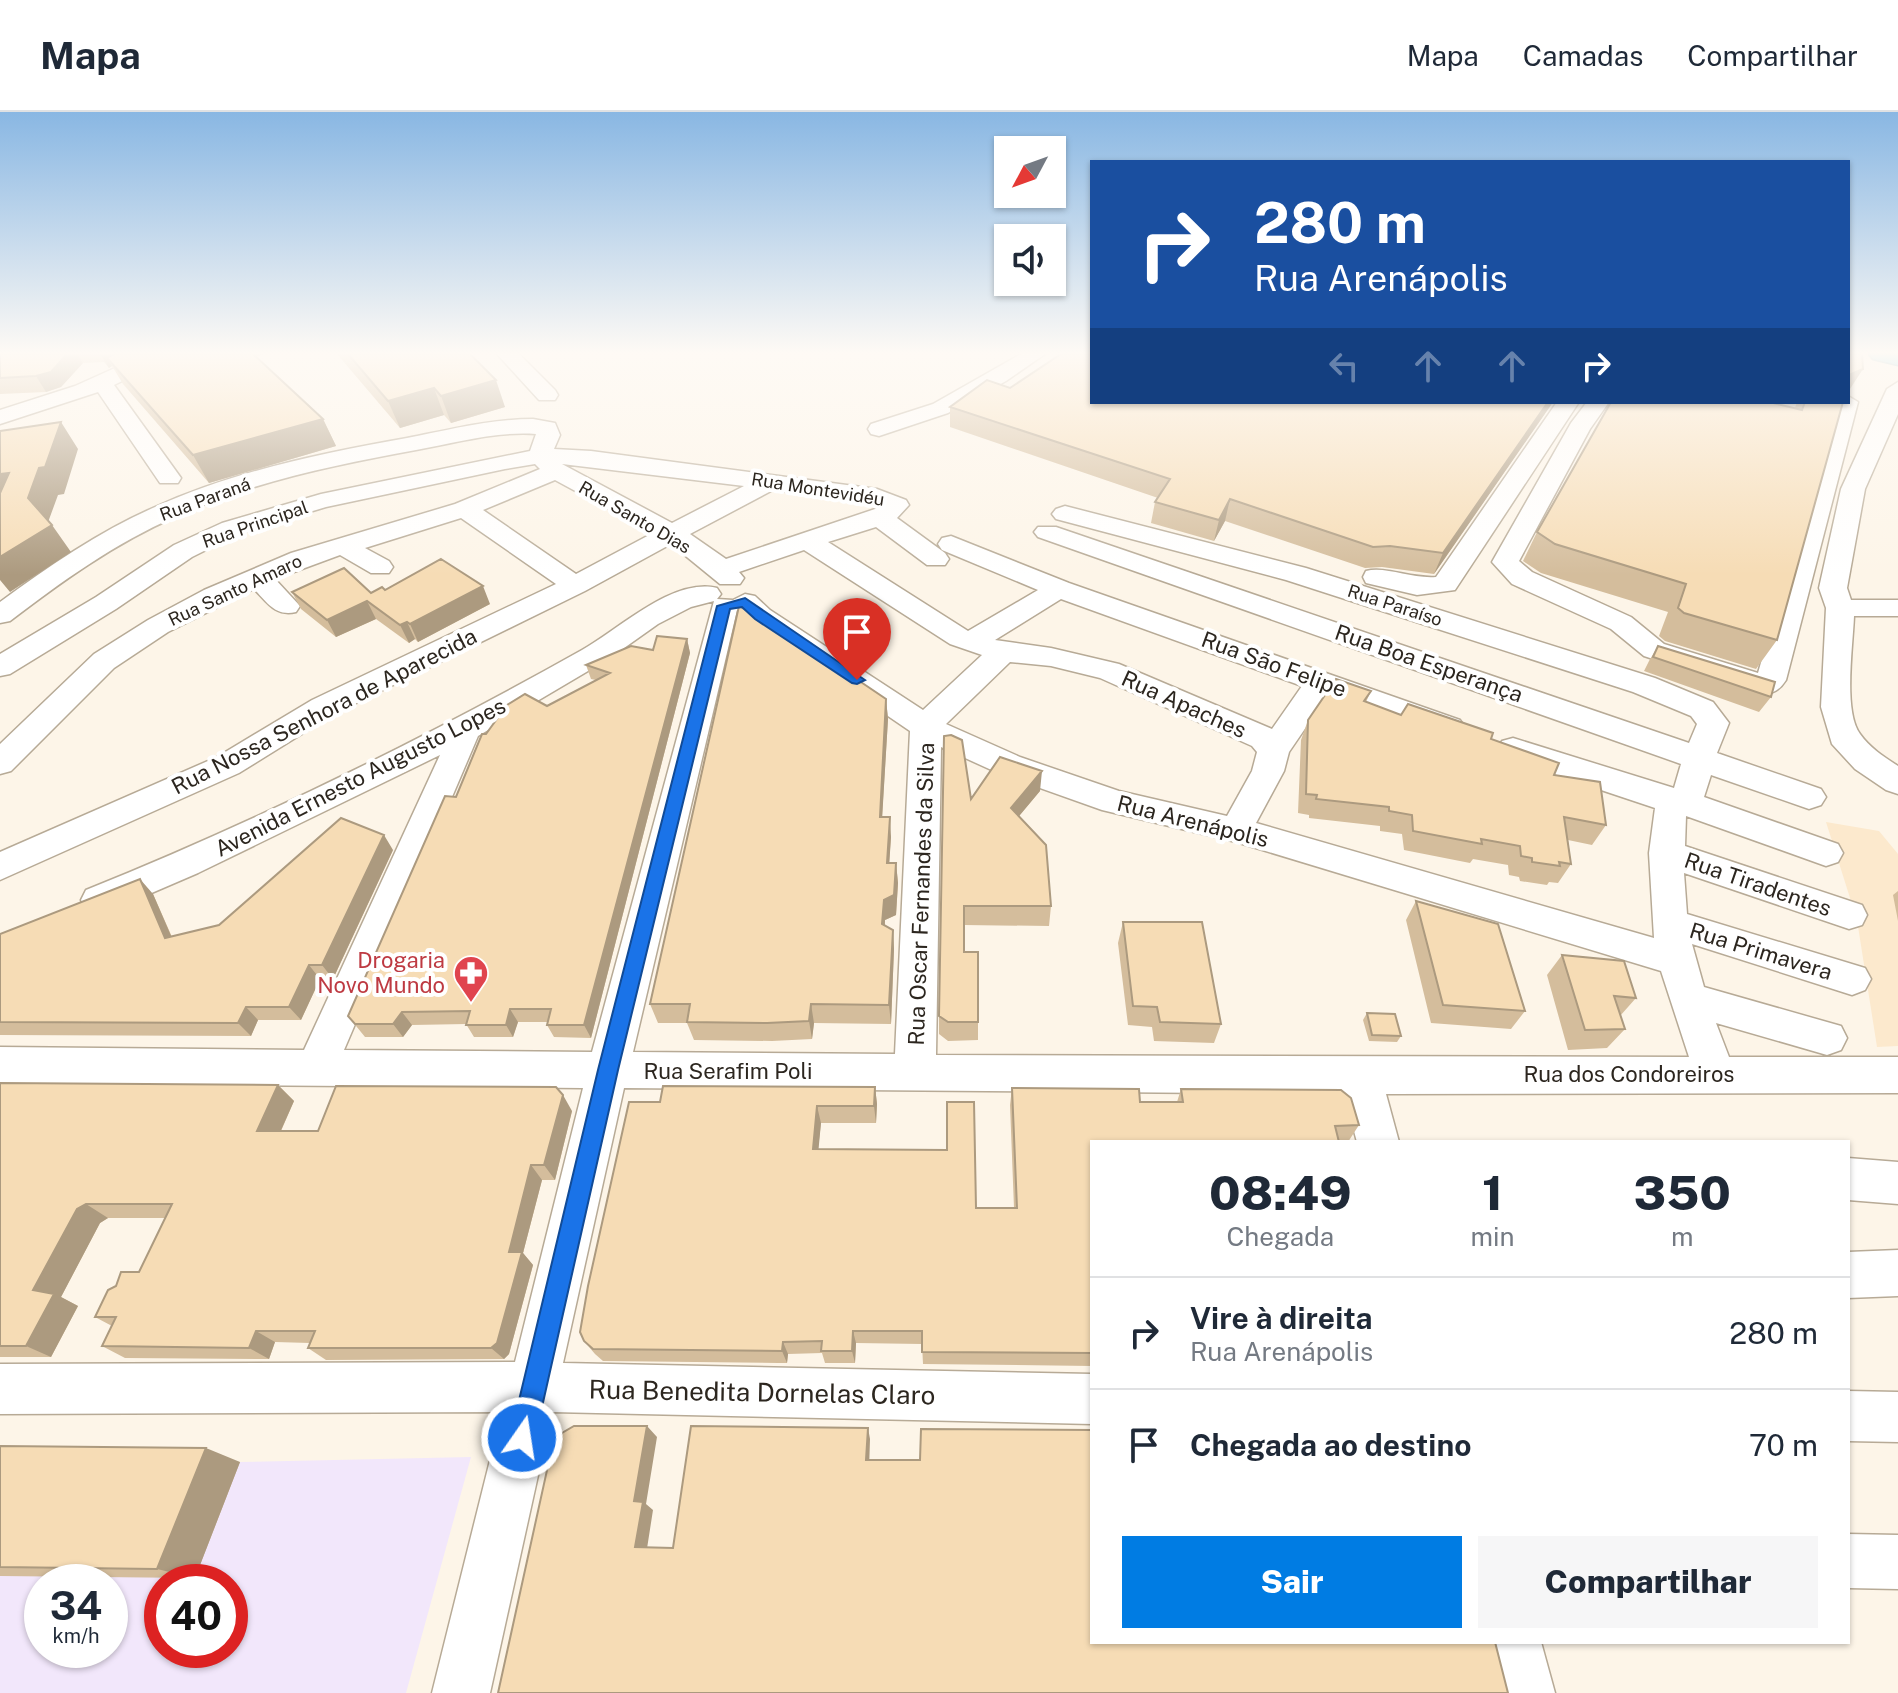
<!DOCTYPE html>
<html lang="pt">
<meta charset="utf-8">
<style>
:root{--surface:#fff;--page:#f6f6f7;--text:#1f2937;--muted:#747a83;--line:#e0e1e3;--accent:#007ce3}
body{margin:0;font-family:"Public Sans",sans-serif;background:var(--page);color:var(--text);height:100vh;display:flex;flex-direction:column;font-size:30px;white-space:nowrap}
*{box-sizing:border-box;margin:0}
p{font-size:26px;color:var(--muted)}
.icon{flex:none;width:44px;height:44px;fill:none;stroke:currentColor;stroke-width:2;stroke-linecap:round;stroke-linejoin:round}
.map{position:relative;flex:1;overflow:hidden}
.drawer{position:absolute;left:1090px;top:1028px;width:760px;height:504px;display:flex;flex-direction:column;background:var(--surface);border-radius:0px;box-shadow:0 2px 6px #0004}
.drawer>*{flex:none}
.banner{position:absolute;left:1090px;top:48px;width:760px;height:244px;border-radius:0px;box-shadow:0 2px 6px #0004;background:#1a4fa0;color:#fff;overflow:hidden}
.needle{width:52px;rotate:229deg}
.buttons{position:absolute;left:994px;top:24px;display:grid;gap:16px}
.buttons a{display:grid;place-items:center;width:72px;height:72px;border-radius:0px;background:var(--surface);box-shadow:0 2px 6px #0004;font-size:40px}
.speed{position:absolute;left:24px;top:1452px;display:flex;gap:16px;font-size:40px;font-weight:700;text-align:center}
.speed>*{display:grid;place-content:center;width:104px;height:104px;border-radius:50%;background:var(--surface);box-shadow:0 2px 6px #0004;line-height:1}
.speed small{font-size:20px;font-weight:400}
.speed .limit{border:12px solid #d22;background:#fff;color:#111}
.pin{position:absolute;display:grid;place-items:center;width:68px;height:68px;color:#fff;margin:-82px -34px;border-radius:50% 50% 50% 0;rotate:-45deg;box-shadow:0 0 8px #0007}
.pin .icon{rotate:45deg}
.me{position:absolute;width:88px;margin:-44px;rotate:13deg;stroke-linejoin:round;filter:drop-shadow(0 0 6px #0008)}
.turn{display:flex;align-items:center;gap:28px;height:168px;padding:0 32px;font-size:36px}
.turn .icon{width:104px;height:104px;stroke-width:2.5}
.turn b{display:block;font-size:56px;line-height:68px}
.lanes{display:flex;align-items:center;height:76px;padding:0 32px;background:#0003;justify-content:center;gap:40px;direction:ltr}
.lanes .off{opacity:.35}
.eta{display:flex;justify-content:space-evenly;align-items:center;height:136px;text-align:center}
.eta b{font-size:48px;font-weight:800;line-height:56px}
.cta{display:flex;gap:16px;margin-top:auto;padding:16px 32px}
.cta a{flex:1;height:92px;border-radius:0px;background:var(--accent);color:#fff;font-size:32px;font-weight:800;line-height:92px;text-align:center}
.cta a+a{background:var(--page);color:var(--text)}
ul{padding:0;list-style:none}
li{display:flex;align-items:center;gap:24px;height:112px;padding:0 32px;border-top:2px solid var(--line)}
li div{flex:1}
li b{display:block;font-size:30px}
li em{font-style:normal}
header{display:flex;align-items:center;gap:48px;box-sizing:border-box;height:112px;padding:0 40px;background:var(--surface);border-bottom:2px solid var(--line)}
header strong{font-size:38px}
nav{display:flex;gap:44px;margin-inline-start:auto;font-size:28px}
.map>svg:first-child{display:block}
</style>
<header>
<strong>Mapa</strong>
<nav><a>Mapa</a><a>Camadas</a><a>Compartilhar</a></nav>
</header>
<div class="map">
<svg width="1898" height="1581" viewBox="0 0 1898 1581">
<rect width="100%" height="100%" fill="#fdf5e8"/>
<path fill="#f2e7fb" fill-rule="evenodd" d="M471,1345l-65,236h-406v-233l240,2zM42,1470h68v68h-68zM162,1470h68v68h-68z"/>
<path fill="#fce9cd" d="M1826,710l53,9 19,23v192l-21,1 -20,-127z"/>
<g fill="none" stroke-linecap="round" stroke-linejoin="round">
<g stroke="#b7aa96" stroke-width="3">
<path id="minor" d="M146,242h26l-3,4 -55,27 67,93 -3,5h-18l-62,-91 -98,32v-14l75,-24z
M497,242h22l36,36 3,5 -3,5h-16z
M1021,242h24l-39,27 -58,32 -69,23 -8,-2 -3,-5 3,-5 62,-20z
M1898,270v32l-33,75 -18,99 4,12h47v16h-44c-1,29 -11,95 6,118 10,14 24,23 38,32v28l-12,-4 -31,-21 -23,-25 -11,-37 5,-99 -7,-20 22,-99 46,-100z
M1848,284l10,6 -72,278c-8,13 -18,16 -33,12l-109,-36 -33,-27 -99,-45 -20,-22 79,-139 16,-21h22l-19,27 -71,132 13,11 99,45 33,27 94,29 78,-271h12z
M1557,290h22l-124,188 -38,5 -51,-12 -3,-6 3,-6c20,-5 45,8 70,6z
M533,307l22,4 5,12 -6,14 37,2 286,38 29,11 3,5 -12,13 48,35 4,6 -4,6h-18l-51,-38 -48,15 140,89 70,-41 -96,-40 -4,-6 4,-6 9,-2 118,47 391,137 5,7 -5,7 -11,3 -121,-42 -39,57 -5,19 -28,52 398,115 -5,-85 6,-45 -153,-51 -5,-8 5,-8 11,-3 161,50 7,-24 -643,-227 -4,-5 4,-5h18l633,216 8,-19 -6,-8 -58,-24 -347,-112 -230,-61 -4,-5 4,-5 9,-3 241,62 349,110 58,24 16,21 -12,30 104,36 5,8 -5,8 -12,4 -98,-34 -7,22 134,47 5,9 -5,9 -12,4 -140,-50 -1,30 177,59 5,10 -5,10 -13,4 -165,-56 3,41 178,54 6,11 -6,11 -13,5 -160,-51 12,43 137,39 6,12 -6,12 -14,5 -111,-32 13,34h169v36l-512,1 13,48h-42l-13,-48 -720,-6 -61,275 529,11v50l-540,-12 -62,281h-58l70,-281 -502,2v-50l515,-2 68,-274 -583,-5v-36l304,3 136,-295 -242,118 -86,37 -13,4 -13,-4 -5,-10 5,-10c171,-69 336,-150 496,-240 36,-20 91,-73 135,-62l4,6 -4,5 16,1 12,-6 10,2 15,14 153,100 59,-55 -32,-11 -146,-94 -65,22 5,6 -4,6h-20l-49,-40 -86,47 -251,123 -95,59 -239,107v-28l217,-95 95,-57 244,-116 -95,-66 -96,30 24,13 4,6 -4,6h-18l-31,-18 -65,24 25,27 -4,6c-21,5 -29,-10 -42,-23l-86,43 -54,36 -103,103 -11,3v-30l94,-90 54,-34 56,-30 87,-37 164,-49 85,-35 -5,-5 -30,5 -179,38 -86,26 -48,24 -76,52 -106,65 -10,2v-22l96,-57 78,-52 48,-22 99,-29 209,-43 6,-17c-40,-3 -81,9 -120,16 -82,15 -165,32 -241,67 -60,26 -114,65 -165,104l-10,2v-21c49,-36 100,-71 155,-95 80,-36 167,-54 252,-69 41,-8 83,-19 126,-19zM562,352l182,22 -72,37zM555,368l98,53 -77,41 -93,-64zM773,378l98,13 10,4 -155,52 -36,-25zM1061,487l241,87 -30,43 -153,-65 -68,-16 -56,-8zM714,489l-122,451 -248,-2 134,-314 132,-78 48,-34 33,-17zM737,498l13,12 160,109 -15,323 -262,-2zM1010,550l41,4 49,12 152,68 5,6 -5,19 -25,45 -108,-25 -99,-34 -74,-33zM941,635l57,26 104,37 134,32 425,129 28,86 -753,-2z
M1848,1046l50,4v42l-50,-4z
M1898,1138v46l-50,2v-46z
M1848,1279l50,1v50l-50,-1z
M1848,1422l50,1v54l-50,-1z
M1485,1530h56l14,51h-58z"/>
</g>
<g stroke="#2d89a6" stroke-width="3">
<path id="highway" d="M1869,242h29v11l-25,-6z"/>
</g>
<use href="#minor" fill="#fff" fill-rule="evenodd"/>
<use href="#highway" fill="#2dbeef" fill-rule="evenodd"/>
</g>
<path fill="#d4bd9c" d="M0,242h265l-9,3 67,62 13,27 -127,37 -86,-99 -11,-18 -3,2 -5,-6 -21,1 -22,24 -15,5 -46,2z
M337,242h133l35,53 -54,16 -7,-8 -44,13z
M1010,276l543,14 -119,172 -52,-7 -17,1 -140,-47 -11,20 -63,-18 4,-21 3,-4 -208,-71v-20z
M1797,290h46l-66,238 -21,29 -91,-28 -6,-5 9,-24 -127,-39 -18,-12 14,-29 258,-124z
M385,478l105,14 -72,38 -3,-3 -6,4 -33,-24 -40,18 -35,-28 -9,-17 79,1z
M687,527l3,14 -99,385 -37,-1 -7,-12 1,-3h-30l-5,15h-39l-8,-13 -54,1 -9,12h-38l-17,-21 138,-282 61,-28 49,-26 -5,-1 -5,-14 67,-15z
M1658,534l113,51 -12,15 -115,-41 5,-10z
M1371,579l-5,11 35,13 90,24 63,36 52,50 -14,20 -24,-5 3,24 -13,19 -9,-1 -2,3 -27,-4 -1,-4 -10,-2 -1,-10 -35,-6 -3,4 -66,-13 -2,-16 -22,-3v-5l-71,-8v-3l-11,-2 3,-73 7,-20z
M886,587l2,20 -6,98 9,20 -2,26h7l2,20 -2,32 -11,5v6l8,4 1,19 -3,75 -77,-1 -2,16 -40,2 -78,-1 -7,-17h-29l-8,-19z
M1040,679l-21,25 32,90 -2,20 -85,-1v27l14,70v18l-30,1 -9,-7v-18l32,-217z
M393,738l-60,129h-13l-19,41h-43l-7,16 -251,-1v-101l153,-40 19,43 47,-12z
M1898,779v30l-5,-26z
M1416,789l109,110 -14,18 -80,-6 -25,-103z
M1123,810l98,102 -7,19 -60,-2 -2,-14 -24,-2 -10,-82z
M1562,843l74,43 -16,18 5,13 -18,19 -39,2 -21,-75z
M1367,901l34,23 -4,6 -28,-1 -6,-21z
M0,971l278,2 16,16 -13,30h37l254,-20 -17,69h-13l-19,73 10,12 -24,89 -5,5 -178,1 -18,-12 2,-5 -35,-1 -6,17 -144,-1 -23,-12 10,-20 -17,-9 21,-31 23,-14 26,-54h-57l-8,5 -39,74 17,9 -27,51h-51z
M875,975l2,17 -1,19h-55l-3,26 158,59h38l-4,-103 2,-17 128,14h37l4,-13 178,36 -11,17h-256v224l-169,-2 -1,-20 -66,-1 -1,20h-30l-3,-10 -34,1 -1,9h-9l-175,-2 -8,-7 -11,-13 76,-239z
M0,1334l240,16 -45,116 -195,-2z"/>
<path fill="#ac9a7f" d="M67,242h10l6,9 -22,24 -15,5 -10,-16z
M100,242h38l-31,4 5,8 -3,2z
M1863,257l-15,23v-14l3,-4z
M496,268l9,27 -54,16 -10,-27z
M434,276l10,27 -44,13 -12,-27z
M1548,290h5l-119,172 9,-21z
M323,307l13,27 -127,37 -16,-28z
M61,310l17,27 -14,45 -6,1 -11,30 -47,-21v-30l39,-6z
M1230,387l-5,22 -11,20 5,-21z
M52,413l19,27 -61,40 -10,-12v-23z
M483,474l7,18 -72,38 -8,-18z
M367,489l9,18 -40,18 -9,-17z
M407,510l8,17 -6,4 -9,-18z
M687,527l3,14 -99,385 -7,-13z
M886,587l2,20 -7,118 -1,-20z
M1042,659l-2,20 -30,36 1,-19z
M890,705l1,20 -3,46 -1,-20z
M384,723l9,15 -60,129 -11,-14z
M896,751l2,20 -2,32 -11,5 -1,24 -2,-20 2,-24z
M140,767l13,15 25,58 -13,-14z
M893,818l1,19 -3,75 -2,-19z
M309,853l11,14 -19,41 -12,-13z
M811,892l3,19 -2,16 -3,-18z
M246,895l12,13 -7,16 -13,-13z
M510,897l8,13 -5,15 -7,-12z
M402,900l10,13 -9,12 -10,-13z
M278,973l16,16 -20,45 -17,-15z
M875,975l2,17 -1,19 -2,-17z
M563,983l9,16 -17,69 -11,-15z
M817,994l4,17 -4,42 -4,-16z
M531,1053l11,15 -19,73 10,12 -24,89 -5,5 -13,-11 18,-96z
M86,1092l22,14 -8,5 -39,74 17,9 -27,51 -25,-11 7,-56 44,-81z
M256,1219l19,11 -6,17 -20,-11z
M853,1219l3,12 -1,20 -3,-12z
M783,1230l5,12 -1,9 -5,-12z
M647,1314l10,11 -11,67 7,6 -7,45 -11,-8 -1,-46z
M868,1316l2,11 -1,31 -3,-10z
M206,1336l34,14 -45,116 -38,-9z"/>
<path fill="#f6dcb5" stroke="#ac9a7f" stroke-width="2" d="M0,242h67l-16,18 -15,4 -36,2z
M114,242h139l70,65 -130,36 -86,-97z
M348,242h122l26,26 -55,16 -7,-8 -46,13z
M1061,242h31v48h456l-105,151 -53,-7 -17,1 -143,-48 -11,21 -64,-18 15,-23 -220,-72 37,-27 23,8z
M1848,242h14l1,15 -12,5 -3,10z
M1611,290h158l33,8 3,-8h38l-66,238 -93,-27 -6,-5 8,-24 -131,-40 -18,-12z
M61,310l-16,45 -6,1 -11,30 24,27 -52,32v-64l9,-20 -9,1v-43z
M441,447l42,27 -73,38 -3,-2 -7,3 -33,-24 -40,19 -35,-28 52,-24 27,25 11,-6 3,3z
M739,494l70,41 77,52 -6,118h10l-3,46h9l-2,32 -10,5 -2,24 11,6 -4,75 -78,-1 -2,17 -42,2 -80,-1 3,-18h-40z
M657,524l30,3 -103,386h-37l4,-16h-41l-4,16h-40l4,-14 -68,1 -9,12h-38l-7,-8 97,-220 11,1 26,-63h4l21,-29 18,-11 22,12 63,-33 -24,-8 45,-19 22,4z
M1658,534l117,36 -4,15 -118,-40z
M1336,567l35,12 -7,10 37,14 7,-11 85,29 -2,6 68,24 -5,12 46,7 6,43 -42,-8 7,47 -12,-2 1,4 -28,-4v-4l-11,-2 -1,-10 -39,-7 1,5 -69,-13 -1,-16 -23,-4v-4l-73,-8 1,-4 -11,-1 2,-74z
M951,623l11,5 9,59 29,-42 42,14 -31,37 35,37 5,61h-87v46h14v70h-30l-9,-6 5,-280z
M341,706l43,17 -62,130h-13l-20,42h-43l-8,16 -238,-1v-88l140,-55 25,59 54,-13z
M1416,789l82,23 27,87 -82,-6z
M1123,810h79l19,102 -61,-2 -3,-15 -24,-1z
M1562,843l62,6 12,37 -22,-2 11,33 -40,1z
M1367,901l28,1 6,22 -29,-1z
M0,971l278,2 -21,46h61l18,-45 220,1 7,8 -19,70h-13l-22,87h13l-25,91 -6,5h-183l7,-17h-59l-7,17 -147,-2 14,-29h-21l13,-27 8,-4 5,-14h18l33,-68h-86l-9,5 -44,81 21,4 -28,52h-26z
M663,974l212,1 -1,19h-57l-4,43 134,1v-48h27l2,106h41l-5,-120 127,1 1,13h43l-2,-13 160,1 10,8 8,27 -24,1 4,16h-247v211l-170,-1v-21h-69l-1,20h-31l1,-10 -39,1 -1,9 -189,-2 -9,-8 -4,-9 8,-46 41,-184h31z
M574,1314h73l-13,75 9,1 -8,45 38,1 18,-122 177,2 -2,32h54l1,-31 171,1v212h403l13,51h-1010l53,-241 11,-19z
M0,1334l206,2 -49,121 -157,-2z"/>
<linearGradient id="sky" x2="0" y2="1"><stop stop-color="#89b7e3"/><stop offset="0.52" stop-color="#fefaf5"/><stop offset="1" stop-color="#fefaf5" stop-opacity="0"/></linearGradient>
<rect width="1898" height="463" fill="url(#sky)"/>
<path fill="#1a73e8" stroke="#114b97" stroke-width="2" d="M745,486l120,82 -8,4 -5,-1 -97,-64 -13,-12 -12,2 -112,461 -83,368 -4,9 -9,3 -9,-3 -3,-9 88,-368 119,-464z"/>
<defs>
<g id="pharmacy-pin" transform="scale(1.8)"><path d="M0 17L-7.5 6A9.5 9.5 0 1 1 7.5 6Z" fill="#e0444e" stroke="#fff"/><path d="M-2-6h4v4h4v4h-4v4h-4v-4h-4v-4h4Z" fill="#fff"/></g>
</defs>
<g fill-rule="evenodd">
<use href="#pharmacy-pin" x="471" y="861"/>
</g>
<g text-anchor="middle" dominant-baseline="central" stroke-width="8" stroke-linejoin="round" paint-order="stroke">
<g font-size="18" fill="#2c261f" stroke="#fff">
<text transform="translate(818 377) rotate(9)">Rua Montevidéu</text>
<text transform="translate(205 387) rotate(-20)">Rua Paraná</text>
<text transform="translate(635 405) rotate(30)">Rua Santo Dias</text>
<text transform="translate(255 412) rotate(-19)">Rua Principal</text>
<text transform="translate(235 478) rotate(-25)">Rua Santo Amaro</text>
<text transform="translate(1395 493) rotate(18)">Rua Paraíso</text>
</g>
<g font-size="22" fill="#2c261f" stroke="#fff">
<text transform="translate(1429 551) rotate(19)">Rua Boa Esperança</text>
<text transform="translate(1274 552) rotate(20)">Rua São Felipe</text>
<text transform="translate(1184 592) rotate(24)">Rua Apaches</text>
<text transform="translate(324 599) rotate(-27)">Rua Nossa Senhora de Aparecida</text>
<text transform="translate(360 665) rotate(-27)">Avenida Ernesto Augusto Lopes</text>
<text transform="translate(1193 709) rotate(14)">Rua Arenápolis</text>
<text transform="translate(1758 772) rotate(19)">Rua Tiradentes</text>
<text transform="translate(921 782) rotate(-88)">Rua Oscar Fernandes da Silva</text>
<text transform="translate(1761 839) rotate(17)">Rua Primavera</text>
<text x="728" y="959">Rua Serafim Poli</text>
<text x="1629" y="962">Rua dos Condoreiros</text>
</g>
<g font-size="22" fill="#be3a42" stroke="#fff" text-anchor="end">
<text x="445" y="848">Drogaria<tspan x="445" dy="25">Novo Mundo</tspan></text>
</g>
<g font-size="26" fill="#2c261f" stroke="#fff">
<text transform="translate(762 1280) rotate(1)">Rua Benedita Dornelas Claro</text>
</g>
</g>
</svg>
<div class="buttons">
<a><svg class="needle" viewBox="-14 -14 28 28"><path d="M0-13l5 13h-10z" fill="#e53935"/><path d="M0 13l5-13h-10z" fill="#747a83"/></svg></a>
<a><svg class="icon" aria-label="sound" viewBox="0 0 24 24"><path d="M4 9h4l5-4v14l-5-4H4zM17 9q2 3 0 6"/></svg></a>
</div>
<div class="speed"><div>34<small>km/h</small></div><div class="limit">40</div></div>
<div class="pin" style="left:857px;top:568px;background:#d93025"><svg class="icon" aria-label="arrive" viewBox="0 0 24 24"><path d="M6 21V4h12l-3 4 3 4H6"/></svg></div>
<svg class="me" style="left:522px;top:1326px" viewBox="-20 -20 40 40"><circle r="17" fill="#1a73e8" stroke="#fff" stroke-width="3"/><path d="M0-11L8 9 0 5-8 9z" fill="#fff"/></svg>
<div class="banner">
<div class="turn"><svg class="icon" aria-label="right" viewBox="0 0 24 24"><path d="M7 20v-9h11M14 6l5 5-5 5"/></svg><div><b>280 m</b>Rua Arenápolis</div></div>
<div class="lanes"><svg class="icon off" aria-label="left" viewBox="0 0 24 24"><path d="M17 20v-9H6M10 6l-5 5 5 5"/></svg><svg class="icon off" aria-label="ahead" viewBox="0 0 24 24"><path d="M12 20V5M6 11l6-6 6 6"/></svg><svg class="icon off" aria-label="ahead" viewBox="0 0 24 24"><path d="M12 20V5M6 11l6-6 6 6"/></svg><svg class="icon" aria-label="right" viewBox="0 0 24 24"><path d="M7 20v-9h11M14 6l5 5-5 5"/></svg></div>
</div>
<section class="drawer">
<div class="eta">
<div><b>08:49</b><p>Chegada</p></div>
<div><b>1</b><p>min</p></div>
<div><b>350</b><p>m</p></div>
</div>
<ul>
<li><svg class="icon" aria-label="right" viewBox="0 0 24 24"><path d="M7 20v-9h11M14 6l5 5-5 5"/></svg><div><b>Vire à direita</b><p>Rua Arenápolis</p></div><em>280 m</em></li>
<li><svg class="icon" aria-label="arrive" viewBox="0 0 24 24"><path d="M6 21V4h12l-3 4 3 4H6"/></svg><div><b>Chegada ao destino</b></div><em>70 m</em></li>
</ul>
<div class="cta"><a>Sair</a><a>Compartilhar</a></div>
</section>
</div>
